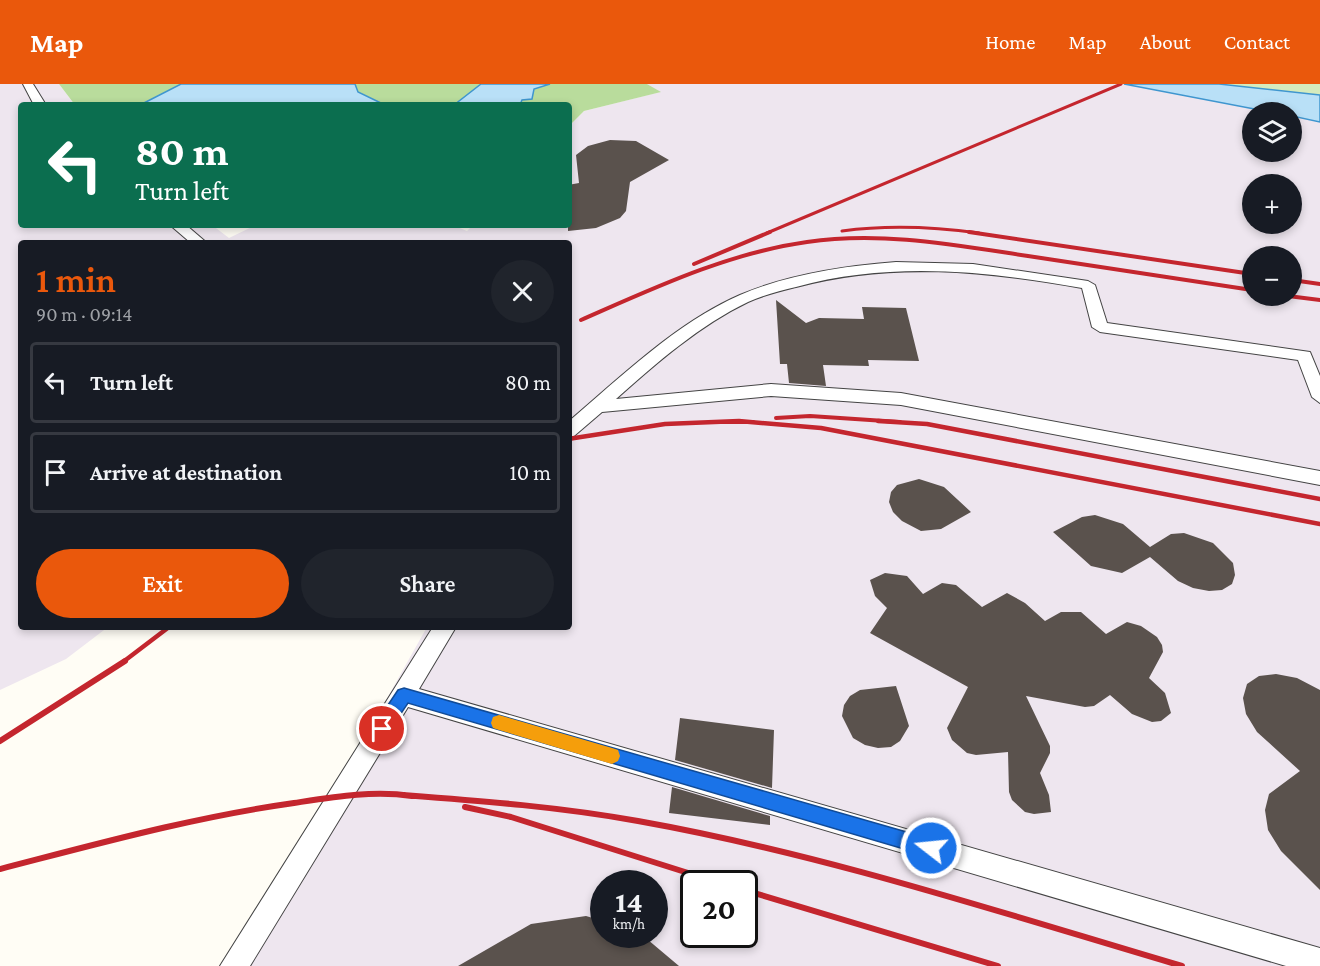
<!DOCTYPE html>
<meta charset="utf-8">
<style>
:root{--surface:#171b24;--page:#20242c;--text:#f1f3f6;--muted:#9ea1a6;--line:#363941;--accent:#ea580c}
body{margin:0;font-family:"Crimson Pro",serif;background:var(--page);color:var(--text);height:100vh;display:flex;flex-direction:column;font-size:22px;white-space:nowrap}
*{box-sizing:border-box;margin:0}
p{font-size:20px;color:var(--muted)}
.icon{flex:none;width:33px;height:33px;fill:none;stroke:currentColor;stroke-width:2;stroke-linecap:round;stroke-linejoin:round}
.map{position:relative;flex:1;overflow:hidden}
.panel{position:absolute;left:18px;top:156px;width:554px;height:390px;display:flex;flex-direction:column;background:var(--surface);border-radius:6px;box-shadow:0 3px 9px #0003}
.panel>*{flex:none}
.hud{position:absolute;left:18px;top:18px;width:554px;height:126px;border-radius:6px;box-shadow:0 3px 9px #0003;background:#0b6e4f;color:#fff;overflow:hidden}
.fabs{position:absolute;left:1242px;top:18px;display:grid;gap:12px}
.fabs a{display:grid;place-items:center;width:60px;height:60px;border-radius:50%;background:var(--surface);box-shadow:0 3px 9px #0003;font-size:30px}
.speed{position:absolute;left:590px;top:786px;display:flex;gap:12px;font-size:30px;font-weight:700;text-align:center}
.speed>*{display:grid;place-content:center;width:78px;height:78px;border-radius:50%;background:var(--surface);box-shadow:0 3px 9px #0003;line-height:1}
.speed small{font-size:15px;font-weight:400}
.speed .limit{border:3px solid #111;border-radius:9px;background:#fff;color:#111}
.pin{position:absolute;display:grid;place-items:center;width:51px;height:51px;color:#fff;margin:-26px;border:3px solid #fff;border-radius:50%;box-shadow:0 2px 6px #0007}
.me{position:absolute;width:66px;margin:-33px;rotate:286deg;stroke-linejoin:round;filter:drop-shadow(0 0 4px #0008)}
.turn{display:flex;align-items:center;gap:21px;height:126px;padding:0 18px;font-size:27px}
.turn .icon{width:78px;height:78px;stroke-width:2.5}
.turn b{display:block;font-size:42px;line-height:51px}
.round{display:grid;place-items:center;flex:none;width:63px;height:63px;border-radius:32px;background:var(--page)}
.headline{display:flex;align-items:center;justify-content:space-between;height:102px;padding:0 18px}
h1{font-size:36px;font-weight:600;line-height:45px;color:var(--accent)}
.button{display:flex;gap:12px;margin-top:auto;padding:12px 18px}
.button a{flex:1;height:69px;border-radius:36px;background:var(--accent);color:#fff;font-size:24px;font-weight:600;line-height:69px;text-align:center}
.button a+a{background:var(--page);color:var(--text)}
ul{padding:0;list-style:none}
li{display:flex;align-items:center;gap:18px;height:81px;margin:0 12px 9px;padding:0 6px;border:3px solid var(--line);border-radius:6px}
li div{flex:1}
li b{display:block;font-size:22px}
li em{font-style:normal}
header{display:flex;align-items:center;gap:36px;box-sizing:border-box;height:84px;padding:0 30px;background:var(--accent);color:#fff}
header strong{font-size:28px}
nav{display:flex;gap:33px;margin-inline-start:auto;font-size:21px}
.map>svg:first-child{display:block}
</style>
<header>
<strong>Map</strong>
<nav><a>Home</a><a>Map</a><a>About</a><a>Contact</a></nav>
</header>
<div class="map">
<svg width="1320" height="882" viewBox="0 0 1320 882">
<rect width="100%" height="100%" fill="#fffdf5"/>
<path fill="#eee6ef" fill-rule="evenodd" d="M0,0h59l16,21h-54v120h191l17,13 27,-13h196l15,6 6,-6h95l1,-99 15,-15 76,-19 -13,-8h477l146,28h-18v40h40v-36l28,6v844h-1083l190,-339h141v-384h-547v384h87l-42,32 -66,31zM1252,100h40v40h-40zM1252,172h40v40h-40zM603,800h51v50h-51zM693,800h51v50h-51z"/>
<path fill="#d5ebbd" d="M1219,0h101v11z"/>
<path fill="#b9dc9c" d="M59,0h588l14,8 -77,19 -15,15 -1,-21h-493z"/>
<path fill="#b9e0f7" stroke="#3f96cf" stroke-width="1.5" d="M181,0h174l3,8 27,13h-245z
M481,0h69l-16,5 -2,10 -10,1 -2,5h-66z
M1124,0h95l101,11v27l-28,-6v-4h-22z"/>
<path fill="#5a524d" d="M610,56l26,1 33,19 -39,22 -4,29 -6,7 -24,10 -28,3v-46l11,-2 -3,-28 12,-9z
M776,216l30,23 13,-5 45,1 -2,-12 44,1 13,53 -51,-1 1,6 -46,-1 3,21 -37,-3 -2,-19h-7z
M919,395l25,8 27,25 -30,17 -20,2 -19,-10 -9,-9 -4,-10 2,-10 6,-7z
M1095,431l28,9 27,23 21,-13 13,-1 29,10 20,20 2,12 -3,9 -10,6 -13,1 -16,-3 -15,-7 -28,-24 -28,16 -31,-7 -38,-34 29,-15z
M885,489l22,3 16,18 19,-11 14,2 26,22 25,-14 18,10 20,18 16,-9h20l25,22 21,-12 14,4 16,11 5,8 1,7 -14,26 16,15 6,20 -10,8 -9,1 -20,-8 -22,-19 -16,11 -9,1 -59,-11 24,50v7l-10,20 9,22 2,17 -17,2 -9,-2 -13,-12 -3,-8 -1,-40 -32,3 -9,-2 -15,-13 -5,-12 21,-41 -98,-54 17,-25 -12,-12 -5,-16z
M1276,590l21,4 23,12v200l-39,-39 -13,-21 -3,-20 4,-16 31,-23 -43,-39 -11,-18 -3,-16 4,-14 12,-8z
M896,602l13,40 -9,15 -9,6 -13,1 -13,-3 -12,-7 -11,-22 2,-11 6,-9 10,-6z
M680,634l94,12 -2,58 -97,-28z
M672,703l98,29v9l-101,-12z
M586,832l17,5v13h38l38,32h-221l73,-42z"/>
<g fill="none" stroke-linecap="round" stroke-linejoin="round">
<g stroke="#444" stroke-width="2">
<path id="service" d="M23,0h10l13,21h-12z
M170,141h16l21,18h-16z
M896,178l77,2 115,17 7,4 12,38 203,29 10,24v27l-8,-6 -14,-37 -198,-28 -8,-5 -10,-39c-96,-17 -191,-27 -286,-1 -16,4 -33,8 -48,15 -48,23 -92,61 -132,97l155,-15 130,9 419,78v14l-419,-80 -130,-9 -169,16 -28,24 -6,2v-16c53,-45 108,-99 172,-127 49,-21 104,-29 156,-33z
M433,543h23l-37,62 901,259v18h-34l-878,-259 -158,259h-30z"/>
</g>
<use href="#service" fill="#fff" fill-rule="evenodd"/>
<path stroke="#c4262e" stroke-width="3" d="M842,147c45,-6 93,-4 137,2
M767,149l354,-149"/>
<path stroke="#c4262e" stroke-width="4" d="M969,148l283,42
M694,180l76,-32
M1292,196l28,4
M1288,212l32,4
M581,236c73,-32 147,-67 226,-78 74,-11 148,3 221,14 75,11 149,23 224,34
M776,334l34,-2 90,6
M710,338h43"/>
<path stroke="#c4262e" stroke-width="4.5" d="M878,337l49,3 393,75
M568,355l97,-15 74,-3 82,7 499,96
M123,578l46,-35"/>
<path stroke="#c4262e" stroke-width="6" d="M0,657l125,-80
M404,711c78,6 157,12 234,26 185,33 364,92 544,145
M465,723l46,10 212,67
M0,785c97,-25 194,-52 294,-66 39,-6 79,-13 118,-7
M744,806l254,76"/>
</g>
<path fill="#1a73e8" stroke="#114b97" stroke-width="1.5" d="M404,604l527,151 6,3 3,6 -3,7 -6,2 -523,-154 -21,31 -5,3 -6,-3 -3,-5 3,-6 22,-33z"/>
<path fill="#f59e0b" d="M499,631l113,33 6,2 2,6 -2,5 -6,3 -113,-34 -6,-2 -2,-5 2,-6z"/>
</svg>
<div class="fabs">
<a><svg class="icon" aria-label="layers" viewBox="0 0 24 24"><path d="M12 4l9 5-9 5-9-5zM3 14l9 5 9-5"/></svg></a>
<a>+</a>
<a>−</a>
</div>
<div class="speed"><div>14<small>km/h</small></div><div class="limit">20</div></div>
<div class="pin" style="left:382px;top:645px;background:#d93025"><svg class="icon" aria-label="arrive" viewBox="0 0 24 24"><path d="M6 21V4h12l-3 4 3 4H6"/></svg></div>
<svg class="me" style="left:931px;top:764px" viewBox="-20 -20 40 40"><circle r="17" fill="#1a73e8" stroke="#fff" stroke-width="3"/><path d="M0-11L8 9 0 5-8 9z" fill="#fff"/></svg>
<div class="hud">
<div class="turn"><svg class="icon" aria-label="left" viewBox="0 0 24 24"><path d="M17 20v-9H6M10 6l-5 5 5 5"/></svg><div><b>80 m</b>Turn left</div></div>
</div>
<section class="panel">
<div class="headline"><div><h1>1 min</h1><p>90 m · 09:14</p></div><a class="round"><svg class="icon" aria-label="close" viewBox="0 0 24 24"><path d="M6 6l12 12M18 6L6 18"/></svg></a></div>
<ul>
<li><svg class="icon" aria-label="left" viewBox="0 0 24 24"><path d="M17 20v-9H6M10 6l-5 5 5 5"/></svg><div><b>Turn left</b></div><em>80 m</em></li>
<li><svg class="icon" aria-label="arrive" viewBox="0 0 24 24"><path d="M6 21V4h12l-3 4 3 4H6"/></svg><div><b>Arrive at destination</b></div><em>10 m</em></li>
</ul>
<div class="button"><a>Exit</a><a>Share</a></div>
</section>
</div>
